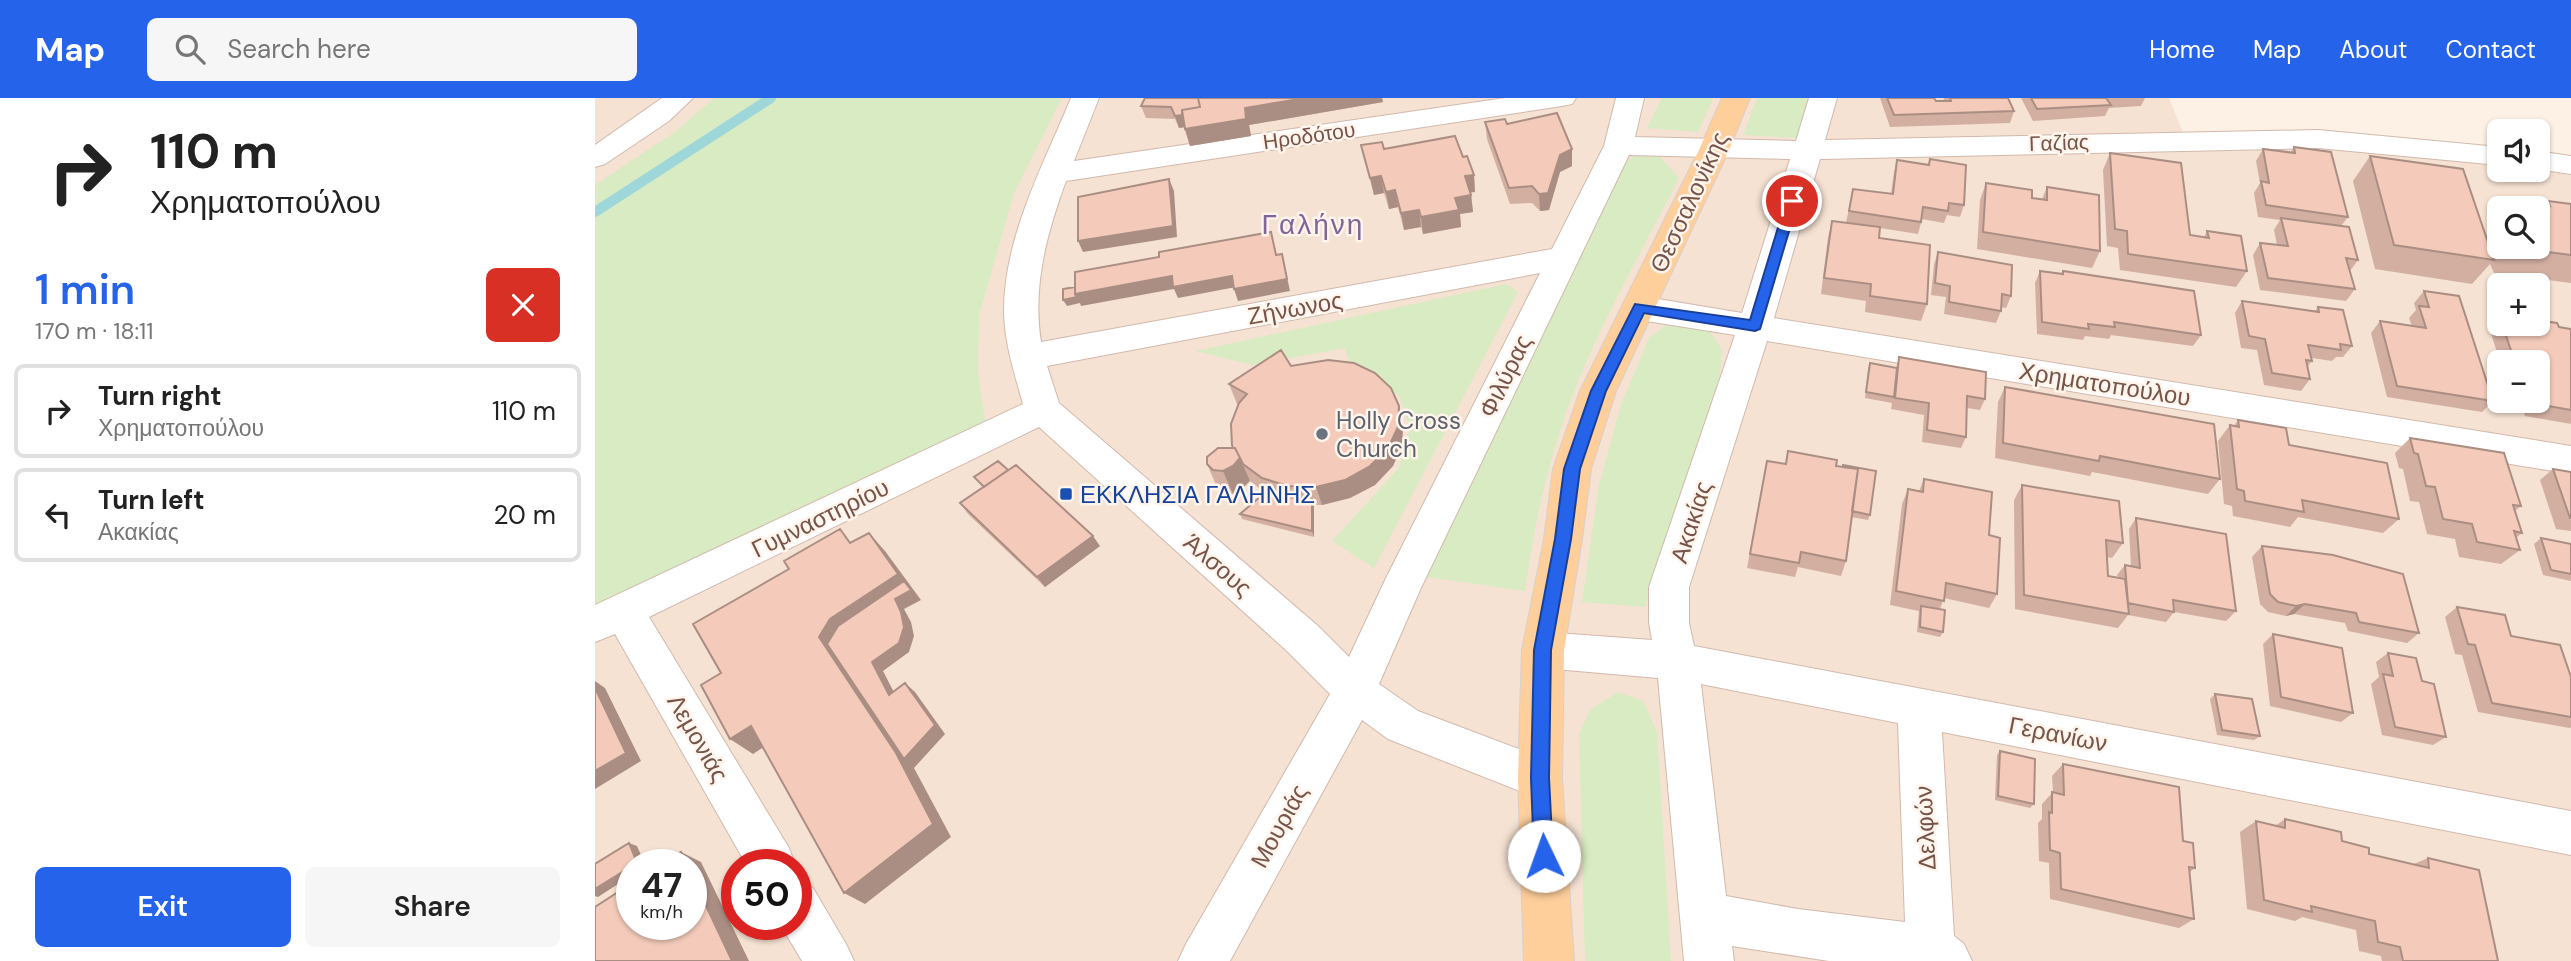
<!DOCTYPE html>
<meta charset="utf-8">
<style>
:root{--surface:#fff;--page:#f6f6f6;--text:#222;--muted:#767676;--line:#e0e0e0;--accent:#2563eb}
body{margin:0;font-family:"DM Sans",sans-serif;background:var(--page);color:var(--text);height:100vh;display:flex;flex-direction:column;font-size:26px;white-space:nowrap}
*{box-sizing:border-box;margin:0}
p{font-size:23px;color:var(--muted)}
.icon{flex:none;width:38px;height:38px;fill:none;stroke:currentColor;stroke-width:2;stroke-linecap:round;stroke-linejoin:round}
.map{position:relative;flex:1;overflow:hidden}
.side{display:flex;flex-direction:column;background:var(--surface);width:595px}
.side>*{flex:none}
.hud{background:#fff;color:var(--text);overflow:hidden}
.buttons{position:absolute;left:1892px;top:21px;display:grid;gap:14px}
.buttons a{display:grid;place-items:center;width:63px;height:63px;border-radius:10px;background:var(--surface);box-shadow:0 2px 5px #0004;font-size:35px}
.speed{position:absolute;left:21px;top:751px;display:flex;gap:14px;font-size:35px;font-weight:700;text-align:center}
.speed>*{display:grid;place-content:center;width:91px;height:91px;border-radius:50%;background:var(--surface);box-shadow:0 2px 5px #0004;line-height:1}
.speed small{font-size:18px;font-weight:400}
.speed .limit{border:10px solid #d22;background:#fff;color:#111}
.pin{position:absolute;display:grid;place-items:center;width:60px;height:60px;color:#fff;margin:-30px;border:4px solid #fff;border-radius:50%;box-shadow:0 2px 7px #0007}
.me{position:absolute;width:77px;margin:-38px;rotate:357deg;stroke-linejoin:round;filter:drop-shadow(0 0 5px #0008)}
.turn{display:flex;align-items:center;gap:24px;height:147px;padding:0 35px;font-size:32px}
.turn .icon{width:91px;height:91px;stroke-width:2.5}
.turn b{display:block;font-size:49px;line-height:60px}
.round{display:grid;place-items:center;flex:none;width:74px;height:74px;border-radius:10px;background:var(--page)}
.head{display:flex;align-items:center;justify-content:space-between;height:119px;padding:0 35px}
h1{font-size:42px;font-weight:600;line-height:52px;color:var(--accent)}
.button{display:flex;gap:14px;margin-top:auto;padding:14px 35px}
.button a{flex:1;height:80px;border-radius:10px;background:var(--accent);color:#fff;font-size:28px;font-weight:600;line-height:80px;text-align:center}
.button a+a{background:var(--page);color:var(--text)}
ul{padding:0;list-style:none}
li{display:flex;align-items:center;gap:21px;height:94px;margin:0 14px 10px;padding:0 21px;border:4px solid var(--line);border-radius:10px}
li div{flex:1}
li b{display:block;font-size:26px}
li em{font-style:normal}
header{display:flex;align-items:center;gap:42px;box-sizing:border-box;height:98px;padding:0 35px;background:var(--accent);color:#fff}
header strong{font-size:33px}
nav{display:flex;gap:38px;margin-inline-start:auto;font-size:24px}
.search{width:490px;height:63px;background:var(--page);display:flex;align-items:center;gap:18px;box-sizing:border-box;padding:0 24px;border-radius:10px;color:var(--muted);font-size:26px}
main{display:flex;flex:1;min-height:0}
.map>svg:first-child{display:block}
</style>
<header>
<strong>Map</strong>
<div class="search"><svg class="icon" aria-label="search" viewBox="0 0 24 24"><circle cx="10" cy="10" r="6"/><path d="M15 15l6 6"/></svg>Search here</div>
<nav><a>Home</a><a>Map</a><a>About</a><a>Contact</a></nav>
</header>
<main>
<section class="side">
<div class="hud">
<div class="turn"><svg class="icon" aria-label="right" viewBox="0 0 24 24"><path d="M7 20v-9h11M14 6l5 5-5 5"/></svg><div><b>110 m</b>Χρηματοπούλου</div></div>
</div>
<div class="head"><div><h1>1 min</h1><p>170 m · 18:11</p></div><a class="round" style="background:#d93025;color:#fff"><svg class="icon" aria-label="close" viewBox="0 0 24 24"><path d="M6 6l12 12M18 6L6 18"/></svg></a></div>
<ul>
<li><svg class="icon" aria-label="right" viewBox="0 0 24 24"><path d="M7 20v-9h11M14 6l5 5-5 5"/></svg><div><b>Turn right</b><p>Χρηματοπούλου</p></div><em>110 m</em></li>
<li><svg class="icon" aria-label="left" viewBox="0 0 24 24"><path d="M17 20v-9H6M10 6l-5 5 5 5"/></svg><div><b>Turn left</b><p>Ακακίας</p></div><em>20 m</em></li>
</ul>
<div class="button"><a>Exit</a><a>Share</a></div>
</section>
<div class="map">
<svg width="1976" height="863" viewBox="0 0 1976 863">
<rect width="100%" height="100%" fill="#fdf1e5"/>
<path fill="#f5e2d3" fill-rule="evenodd" d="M0,0h1574l17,42 313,16v14h38l1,-10 33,5v796h-1976zM1904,110h38v39h-38zM1904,187h38v39h-38zM1904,264h38v39h-38zM37,766h59v60h-59zM142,766h59v60h-59z"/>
<path fill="#d8ebc2" d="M119,0h348l-48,95 -35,122 -1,59 7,47 -390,199v-435l80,-53z
M1067,0h51l-15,34 -51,-4z
M1162,0h53l-13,40 -54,-3z
M1040,58l25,1 19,21c-42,83 -92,167 -120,256 -16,52 -27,104 -34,157l-98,-14 196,-413z
M911,186l12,8 -144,276 -42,-27 67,-73 11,-40 -11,-33 -47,-21 -7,-26 -93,17 -56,-14z
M1078,222l36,10 13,19 -2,26 -75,232 -63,-5 17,-117 22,-80 28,-67z
M1023,594l25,9 14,31 14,229h-86l-6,-227 11,-24z"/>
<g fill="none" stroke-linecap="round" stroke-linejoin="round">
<path stroke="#9ed7da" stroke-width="10" d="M0,114l176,-114"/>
<g stroke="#d1b9ad" stroke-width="2">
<path id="minor" d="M67,0h31l-24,23 -64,43 -10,3v-22z
M476,0h28l-25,63 431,-63h71l-4,6 -10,2 -496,75c-19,52 -34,105 -25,161l511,-93 52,-103 12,-48h28l-9,39 161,4 13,-43h28l-12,42 493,-10 181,17v18l-181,-17 -498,11 -46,159 797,128v28l-804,-133 -78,246v36l5,23 877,165v44l-629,-123 12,204 10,8 8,17h-143l-97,-15 2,15h-50l-26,-283 -115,-10 -15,-5 -6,-13 6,-13 15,-5 109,8 -3,-17v-36l86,-252 -95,-15 -12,-4 -5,-8 5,-8 12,-4 102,17 48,-154 -161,-4 -209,435 -41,94 39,27 138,52 6,15 -6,15 -16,6 -152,-60 -26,-19 -132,241h-52l8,-17 144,-250 -42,-42 -249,-225 -390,190 140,231 6,16h-49l-131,-230 -20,8v-37l428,-201c-8,-29 -18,-59 -19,-90 -1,-76 39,-148 67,-216zM945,175l-154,305 -37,79 -31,-31 -259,-223 -12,-37zM1106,586l197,39 7,199 -107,-13 -72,-13z
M1942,53l34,5v18l-34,-5z
M201,783l17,7 33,56 8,17h-52l-22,-37h16z"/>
</g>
<g stroke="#d9cfcc" stroke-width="2">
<path id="major" d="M1127,0h28l-21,52 -113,241 -25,78 -9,70 -18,111 -2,128 12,183h-50l-6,-183 4,-128 22,-111 9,-70 27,-78 119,-241z"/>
</g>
<use href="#minor" fill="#fff" fill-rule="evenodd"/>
<use href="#major" fill="#fece9b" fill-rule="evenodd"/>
</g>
<path fill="#d2afa1" d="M550,0h237l1,4 -134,23 2,11 -61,10 -6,-19 -5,1 -4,-9 -29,-1 -5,-12z
M1285,0h54l2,3h7l1,-3h64l6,13 -4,12 -120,4z
M1426,0h124l-4,8 -32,2 -4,8 -72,5z
M890,24l22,2 65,42 -12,6 -11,38 -9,1 -8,-8 -22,1 -23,-65z
M766,47l102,12 11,18 1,17h-4l2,20 -13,2 1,13 -38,7 -2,-7 -17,3 -6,-23 -9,2 -5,-16 -10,2z
M1699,49l54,70 -7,9 17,34 -8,11 5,18 -9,12 -86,-11 -7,-35 7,-12 17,2 -3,-15 6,-10 -22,-3 -4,-24 6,-10 -4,-22 7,-12 27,4z
M1515,55l80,82 14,2 3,-6 40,40 -11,16 -116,-17 -2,-22 -11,-2 -4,-76z
M1775,58l116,80 3,-3 -2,-3 12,-14v31h38v-39h-31l2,-3 13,2 4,-4 19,2 4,-4 23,3v79l-77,-10 -4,-9 -18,20 -97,-15 -22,-88z
M1335,61l34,46 -4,12 -13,-2 -3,8 -22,-4 -4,15 -38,-6 -1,10 48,66 -6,17 -56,-9 1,-11 -45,-7 7,-57 4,-16 14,2 7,-34 38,5 3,-22 3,-12 31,4z
M1391,85l46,15 10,1 5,-12 53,64 -8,17 -115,-19 3,-49z
M1343,154l73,44 -5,12 -5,-1v4l-5,12 -52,-9 2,-17 -15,-2 3,-31z
M1445,173l21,3 2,-3 138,64 -8,11 -82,-11 -2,4 -24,-3 -2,4 -46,-6 -2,-51z
M1829,193l69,110 -11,11 -95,-15 -16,-64 9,-12 32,5 -3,-8 7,-8 -2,-7z
M1647,203l73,10 3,-4 34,39 -9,11h-7l-4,4 -20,-3v3l-5,6 3,12 -9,12 -37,-6 -7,-35 -16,-2 -6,-35z
M1904,221v5h38l22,3 12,3v94l-46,-8 -5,-15h17v-39h-37l-10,-32z
M1304,259l86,42 -5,11 -13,-2 -1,29 -5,11 -39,-6 2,-27 -33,-6 1,-6 -27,-5 3,-29 2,-6 26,5z
M696,268l108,40 4,20 -1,20 -9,20 -18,19 -25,13 -28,7h-8v32l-72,-18 -2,-5 25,-21 -16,-13 -7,9 -9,5 -10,-1 -6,-6 -10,-23 26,-16 5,-43 -1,-1 -8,-20z
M1410,289l215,92 -12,15 -116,-22 -2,4 -95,-18 3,-56z
M1643,322l51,25 110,74 -16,14 -85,-16 -8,10 -57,-11 -1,-10 -8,-2 -6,-63 12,-16 4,1z
M1815,340l111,68 -6,5 7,22 -6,5 4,12 -19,14 -42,-7 -4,-18 -28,-5 -8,-32 -9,-1 -7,-32 -4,-1 -4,-15z
M1193,353l48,15 34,49 -2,5 -17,-3 -5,44 -5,15 -43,-9 -3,10 -48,-9 20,-107 18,3z
M1958,371l18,3v59l-15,-2 -16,-49z
M379,379l126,69 -55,41 -77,-73 -8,-11 23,-16z
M1329,381l65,56 8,59 -8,14 -45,-10 -4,11 3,23 -3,5 -23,-5 2,-21 -29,-6 12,-101 6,-15 11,2z
M1427,387l101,58 -11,15 -5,-1 1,19 10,1 -1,-2 8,-10 6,1 -2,-37 7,-11 100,93 -10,10 -52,-9 -8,10 -38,-7 -10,13 -103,-19 -1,-109z
M1946,440l30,6v37l-28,-6 -9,-31z
M1667,448l157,87 -12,10 -59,-12 -3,-8 -51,-9 -8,2 -18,-4 -8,-8 -8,-47z
M1862,509l54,29 60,41v50l-1,1 -92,-16 -16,-57 -7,-1 -10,-37z
M1678,536l80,79 -12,9 -71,-16 -7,-62z
M1793,555l34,28 24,56 -13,8 -51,-10 -11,-51 8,-7 -3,-15z
M1620,596l45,42 -6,4 -37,-5 -7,-36z
M1405,653l34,53 -4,4 -35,-8 2,-45z
M1468,666l120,77 12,27 -5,4 4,47 -15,9 -129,-29 -1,-36 -10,-2 -1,-38 4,-4v-15l11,-12 -1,-16z
M1690,721l57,22 27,13 45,10 14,-6 70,103h-116l-1,-5 -22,-5 -3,-21 -54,-13 -7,4 -48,-12 -7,-77 16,-11 19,5z"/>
<path fill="#ab8e83" d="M604,0l6,26 -26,4 -4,-12z
M710,0h77l1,4 -134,23 2,11 -61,10 -5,-17 60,-21z
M977,51v17l-12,6 -11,38 -9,1 -1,-17 21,-39z
M879,77l1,17 -9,1 -1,-17z
M786,78l3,17 -10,2 -4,-17z
M574,81l5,12 3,46 -94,15 -5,-11z
M800,92l3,17 -9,2 -3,-17z
M876,97l2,17 -13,2 1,13 -38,7 -2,-17 34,-19z
M824,112l2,17 -17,3 -3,-17z
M687,156l8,37 -52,10 -4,-12z
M577,178h60l4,11 -58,11 -4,-9 -93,17 -1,-3 -13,3 -4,-6 12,-6z
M804,308l4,20 -1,20 -9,20 -18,19 -25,13 -28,7 -6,-18z
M645,360l10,23 -8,8 -9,5 -10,-23z
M717,401l2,6v32l-2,-6z
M274,435l16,18 36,49 -17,9 7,13 3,14 -5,16 -26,19 17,33 7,52 -2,-73 10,9 30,42 -31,34 37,69 -86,67 -21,-11 -25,-256z
M498,438l7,10 -55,41 -8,-10z
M1710,506l-11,10 -8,2 10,-10z
M0,583l10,7 36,73 -46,28z
M156,628l22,15 -20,13 -23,-15z
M34,745l8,3 8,18h-11z
M86,754l20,10 48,99h-17l-41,-87v-10h-4z
M37,768v9l-34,22 -3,-1v-7z"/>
<path fill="#f4cbbb" stroke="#ab8e83" stroke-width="2" d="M550,0h53l2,9 -18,3v5l-7,1 -4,-9 -30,-1z
M603,0h107l-60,10 1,11 -61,10 -3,-19 18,-3z
M1292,0h47l2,3h15l-1,-3h58l6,13 -120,4z
M1436,0h75l5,7 -74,4z
M962,15l15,36 -12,6 -12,38 -9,1 -7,-8 -23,2 -24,-66 20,-3 2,5z
M860,38l8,21 4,-1 7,19 -9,1 6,19 -16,3 4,12 -38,7 -2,-7 -18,3 -6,-23 -9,2 -5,-16 -11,2 -9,-33 21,-3 2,7z
M1699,49l37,5 17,65 -82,-12 -5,-24 8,2 -6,-34 32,4z
M1515,55l71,10 9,72 19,3 -2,-7 34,5 6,35 -119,-17 -1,-23 -12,-2z
M1775,58l93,13 31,91 -100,-15z
M1335,61l36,6 -2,40 -15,-2 -1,8 -25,-4 -2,15 -72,-11 4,-22 40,5 4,-34 32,5z
M574,81l4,47 -95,15v-44z
M1391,85l46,7v8l15,2v-13l52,8 1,56 -117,-19z
M1953,103l23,3v51l-55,-7 -1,-1h22v-39h-27l-2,-3 19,3 -2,-5 25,3z
M1686,120l68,9 9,33 -12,-2 9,31 -87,-11 -8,-35 28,3z
M1237,123l48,6 -1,11 51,7 -3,59 -57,-8 1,-12 -47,-6z
M676,134l5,23 6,-1 5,25 -53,10 -2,-13 -59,11 -1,-11 -97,18v-22l84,-15v-5z
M1343,154l74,13 -1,31 -9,-2 -1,17 -52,-9 1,-16 -15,-3z
M1445,173l23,3v-3l131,20 7,44 -87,-13 1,5 -27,-3 1,5 -47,-7z
M480,189v7l2,3 -14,3v-11z
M1829,193l35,5 34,105 -96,-15 -17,-65 46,7 -7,-22 10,1z
M1647,203l77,11 -1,-5 25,3 9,36 -12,-2 1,6 -33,-5 4,16 -6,-1 4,19 -38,-6 -7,-34 -16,-3z
M1942,222l20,3 2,4 11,2 1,1v80l-34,-6 -1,-3h1v-39h-22l-13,-38h35z
M686,252l10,16 37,-6 26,3 21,10 16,15 8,18 -1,21 -10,21 -18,18 -25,14 -29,7 -28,-1 -26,-8 -19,-14 -8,-16h-2l-1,-3 -1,-21 8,-21 8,-9 -18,-10z
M1304,259l87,15 -1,27 -18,-3 -1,41 -39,-7 2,-27 -34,-5z
M1275,265l27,5 -3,29 -28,-5z
M1410,289l209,37 6,55 -120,-23 -1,5 -96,-18z
M1643,322l48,8 3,17 98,18 12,56 -97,-19 2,12 -59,-11 -1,-10 -7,-2 -7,-64 9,2z
M1815,340l94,15 17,53 -8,-1 9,28 -8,-2 6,19 -43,-8 -5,-18 -29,-5 -8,-32 -9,-1 -8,-32 -4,-1z
M623,350h17l5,10 -7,8 -10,5 -10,-1 -6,-6v-7z
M1193,353l49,9 -1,6 22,3 -12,92 -45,-9 -2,11 -49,-9 17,-93 19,3z
M403,363l10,9 -24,17 -10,-10z
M421,367l77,71 -56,41 -77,-74z
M1248,367l33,6 -6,44 -18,-4 6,-42 -15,-2z
M1958,371l18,3v46h-1z
M1329,381l68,13 -3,43 11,3 -3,56 -51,-11 -2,18 -48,-10 12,-102 15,3z
M1427,387l97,16 4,42 -17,-3 2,36 17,3 4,35 -105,-19z
M672,393l19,6 26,2v32l-72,-17z
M1541,420l90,16 10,77 -63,-11 1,12 -46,-9 -3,-38 15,3z
M245,431l10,14 19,-10 29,41 -68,45 -11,18 77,116 37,71 -89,69 -93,-167 -21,13 -29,-54 20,-12 -28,-49 96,-55 -5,-8z
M1946,440l30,6v30l-20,-4z
M1667,448l71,9 70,19 16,59 -60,-11 -3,-9 -51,-9 -9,2 -18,-4 -8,-8z
M309,483l7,9 -16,9 6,13 3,15 -5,16 -27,19 17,33 16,-12 30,42 -31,34 -77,-115 11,-18z
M1326,508l24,4 -2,22 -23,-5z
M1862,509l48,8 6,21 49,9 11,32v40l-79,-14 -17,-58 -7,-1z
M1678,536l69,14 11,65 -72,-16z
M1793,555l28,5 6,23 12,3 12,53 -51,-10 -12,-53 10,2z
M0,590l31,65 -31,18z
M1620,596l37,5 8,37 -38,-6z
M1405,653l35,8 -1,45 -36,-8z
M1468,666l116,23 4,54 10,2 2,25 -6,-1 5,52 -133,-30 -1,-36 -10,-3 -1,-38 3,1v-21l12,3z
M1690,721l56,13 1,9 27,7v6l60,14 -1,-10 51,12 19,91h-95l-3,-14 -22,-5 -3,-21 -64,-15 1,6 -48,-12 -8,-79 29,7z
M34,745l8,20 -5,1v2l-37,23v-25z
M86,754l6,12h-26z
M96,776l41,87h-137v-54l37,-24v41h59z"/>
<path fill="#2563eb" stroke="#184099" stroke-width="2" d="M1197,98l6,5 -38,128 -5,2 -111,-18 -38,78 -26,78 -9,70 -20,111 -2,128 4,78 -3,7 -6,3 -7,-3 -3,-7 -3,-78 3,-128 21,-111 9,-70 27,-78 44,-87 115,16 36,-119z"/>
<circle fill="#6b7280" stroke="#fff5ec" stroke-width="2.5" cx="727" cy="336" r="7"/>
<rect fill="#1a4fb4" stroke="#fff5ec" stroke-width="2.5" x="464" y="389" width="14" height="14" rx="3.5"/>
<g text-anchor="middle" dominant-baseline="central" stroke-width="5" stroke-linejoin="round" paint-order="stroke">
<g font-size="21" fill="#775449" stroke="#fff5ec">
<text transform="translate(714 38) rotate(-8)">Ηροδότου</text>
<text transform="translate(1464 45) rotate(-2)">Γαζίας</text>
</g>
<g font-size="24" fill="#775449" stroke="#fff5ec">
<text transform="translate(1094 104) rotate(-65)">Θεσσαλονίκης</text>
<text transform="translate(700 210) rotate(-10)">Ζήνωνος</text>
<text transform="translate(910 278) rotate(-64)">Φιλύρας</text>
<text transform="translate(1510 286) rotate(9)">Χρηματοπούλου</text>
<text transform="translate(225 420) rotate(-26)">Γυμναστηρίου</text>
<text transform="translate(1096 424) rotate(-72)">Ακακίας</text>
<text transform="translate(623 467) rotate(41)">Άλσους</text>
<text transform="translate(1463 636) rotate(11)">Γερανίων</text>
<text transform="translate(103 640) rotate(60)">Λεμονιάς</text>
<text transform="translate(684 728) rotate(-61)">Μουριάς</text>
<text transform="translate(1330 730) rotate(-93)">Δελφών</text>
</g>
<g font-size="24" fill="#5b616d" stroke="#fff5ec" text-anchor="start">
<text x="741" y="322">Holly Cross<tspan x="741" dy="28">Church</tspan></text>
</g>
<g font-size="24" fill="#164399" stroke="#fff5ec" text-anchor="start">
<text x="485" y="396">ΕΚΚΛΗΣΙΑ ΓΑΛΗΝΗΣ</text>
</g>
<g font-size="28" letter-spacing="2" fill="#82649b" stroke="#fff5ec">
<text x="718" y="126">Γαλήνη</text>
</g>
</g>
</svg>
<div class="buttons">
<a><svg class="icon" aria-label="sound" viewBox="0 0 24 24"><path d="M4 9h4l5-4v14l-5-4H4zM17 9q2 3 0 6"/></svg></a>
<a><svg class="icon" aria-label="search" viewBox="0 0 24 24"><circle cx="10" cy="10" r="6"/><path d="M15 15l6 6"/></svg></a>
<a>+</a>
<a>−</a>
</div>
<div class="speed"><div>47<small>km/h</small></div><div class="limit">50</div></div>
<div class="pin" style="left:1197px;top:103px;background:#d93025"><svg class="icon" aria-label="arrive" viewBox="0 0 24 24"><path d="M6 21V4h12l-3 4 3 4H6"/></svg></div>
<svg class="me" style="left:949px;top:758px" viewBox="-20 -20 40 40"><circle r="19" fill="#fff"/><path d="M0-13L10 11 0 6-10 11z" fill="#2563eb"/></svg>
</div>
</main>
